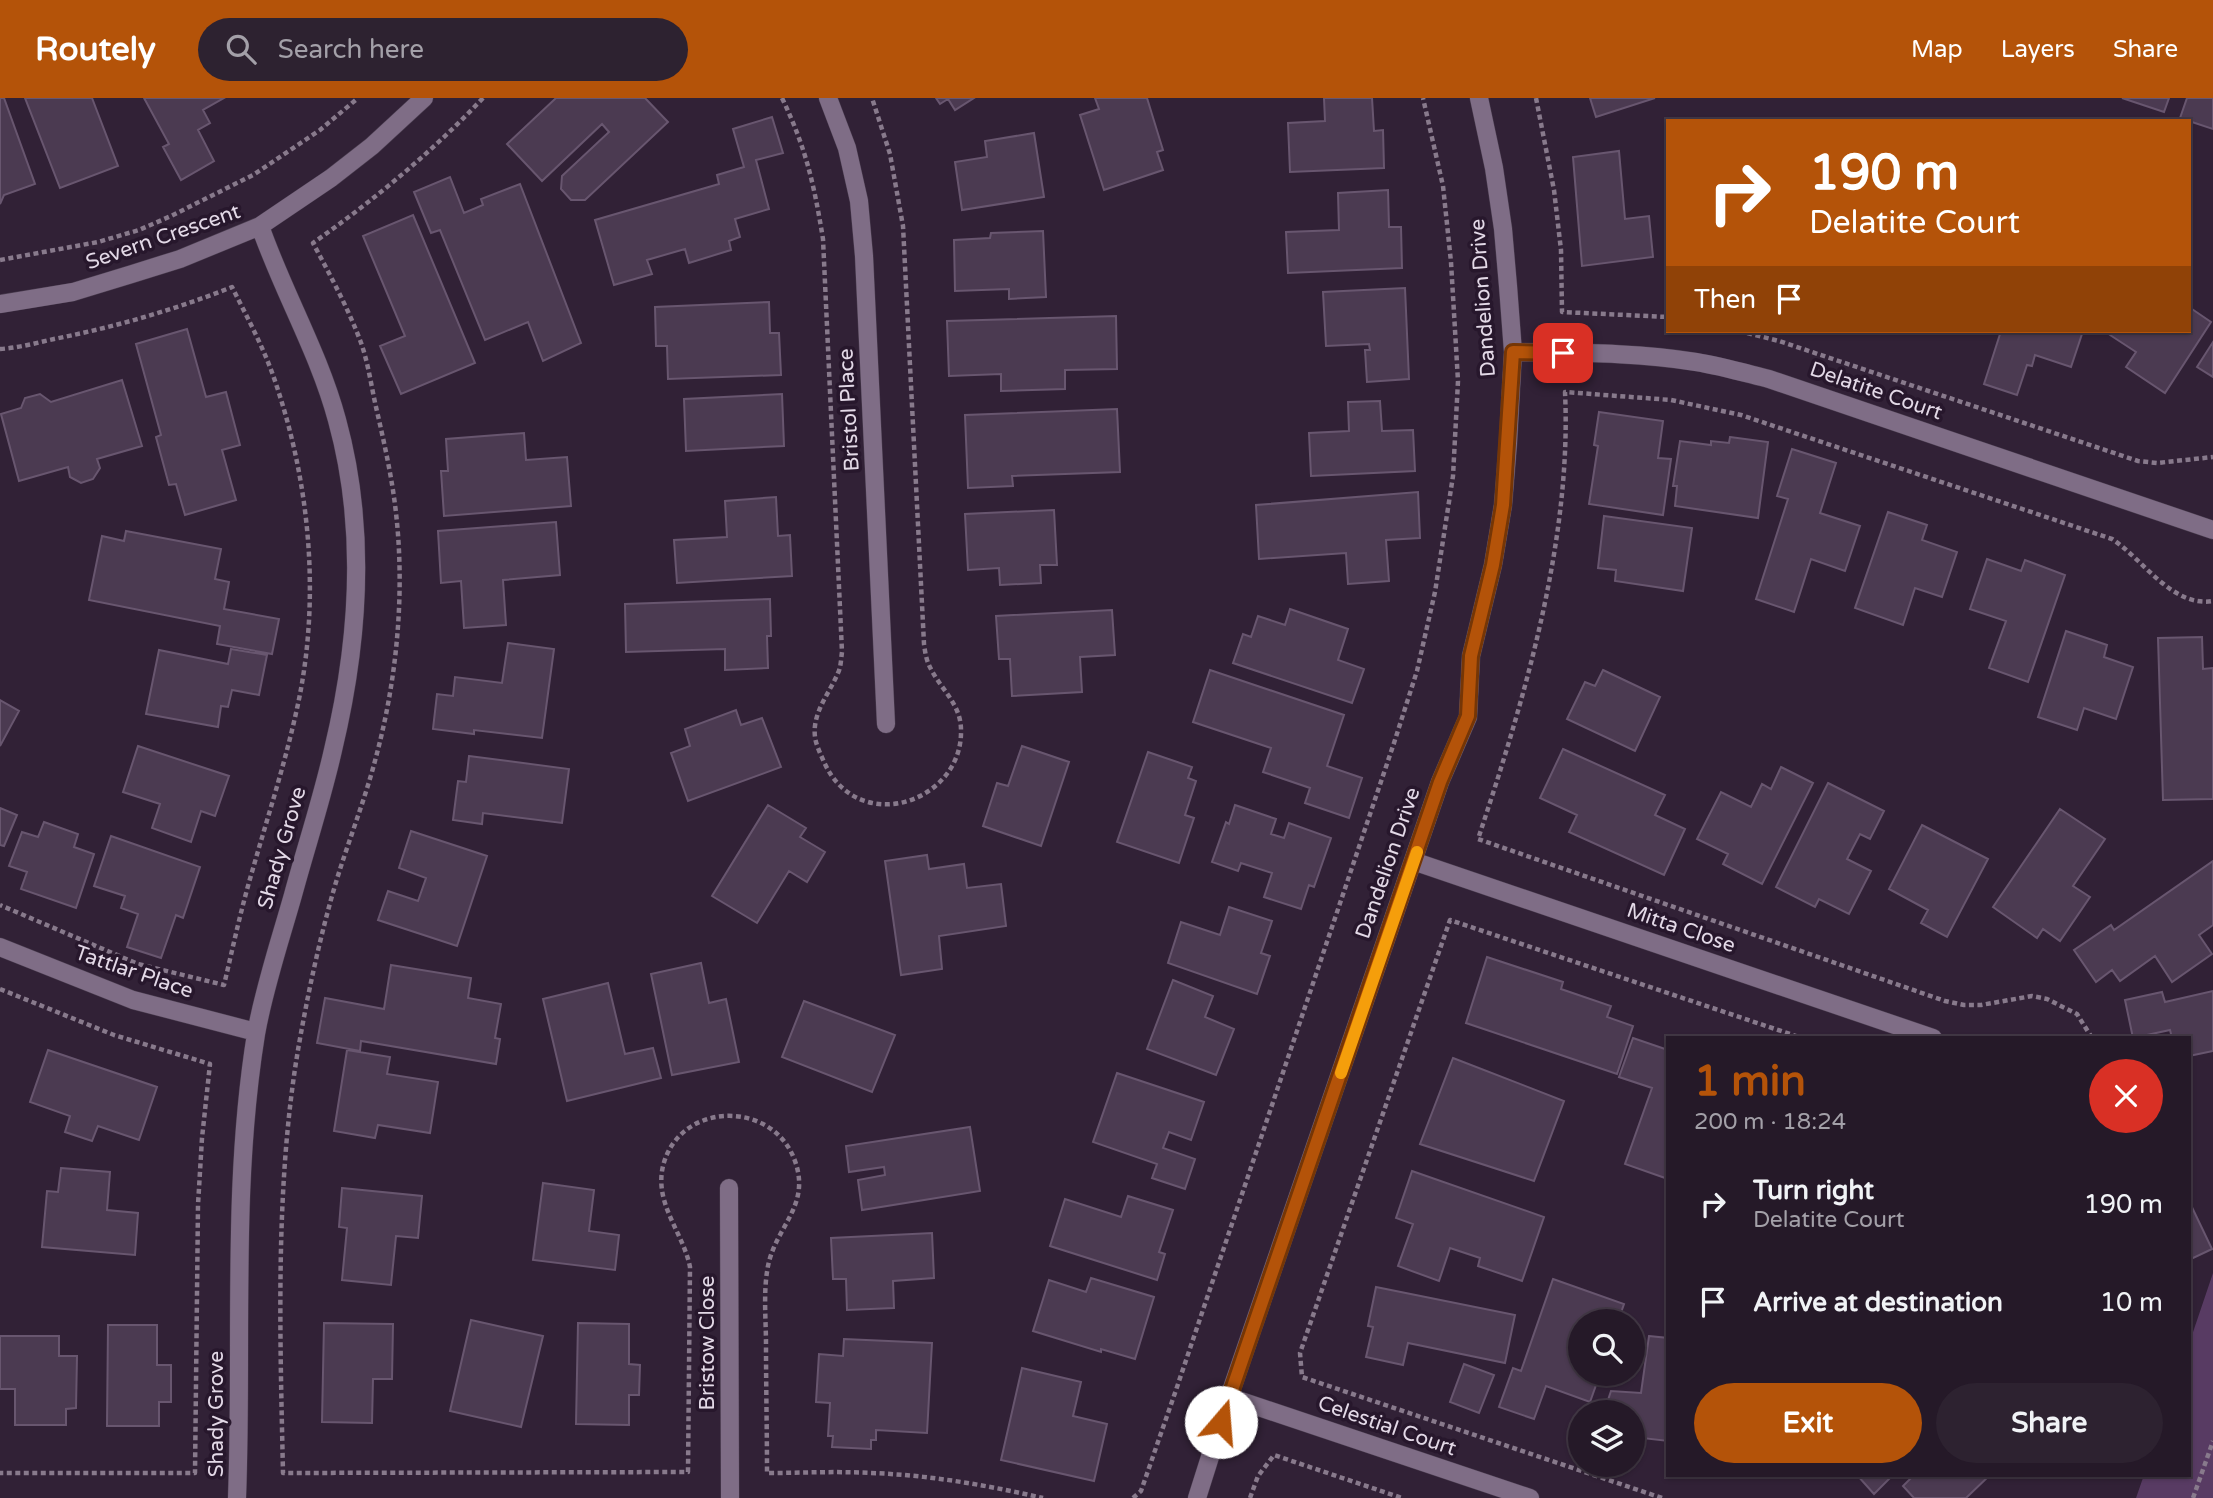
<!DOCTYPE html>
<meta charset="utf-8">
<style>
:root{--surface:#251928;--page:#2d2230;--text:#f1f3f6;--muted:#a3a0a8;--line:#423845;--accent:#b45309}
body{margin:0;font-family:"Varela Round",sans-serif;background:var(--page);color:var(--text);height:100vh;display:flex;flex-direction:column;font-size:26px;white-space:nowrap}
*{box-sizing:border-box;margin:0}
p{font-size:23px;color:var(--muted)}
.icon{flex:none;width:38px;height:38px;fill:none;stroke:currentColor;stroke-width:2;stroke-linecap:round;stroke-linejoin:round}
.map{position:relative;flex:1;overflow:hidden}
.drawer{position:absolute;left:1666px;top:938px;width:525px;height:441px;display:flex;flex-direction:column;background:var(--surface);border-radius:0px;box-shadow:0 2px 5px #0004,0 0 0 2px var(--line)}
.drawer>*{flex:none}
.top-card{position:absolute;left:1666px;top:21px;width:525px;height:214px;border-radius:0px;box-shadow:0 2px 5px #0004,0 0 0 2px var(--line);background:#b45309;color:#fff;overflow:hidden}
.tools{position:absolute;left:1568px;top:1211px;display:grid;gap:14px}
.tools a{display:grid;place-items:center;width:77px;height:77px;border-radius:50%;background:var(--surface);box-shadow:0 2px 5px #0004,0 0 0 2px var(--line);font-size:35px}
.pin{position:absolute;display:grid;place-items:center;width:60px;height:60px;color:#fff;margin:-30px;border-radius:14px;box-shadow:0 4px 10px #0006}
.me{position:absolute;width:77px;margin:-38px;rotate:18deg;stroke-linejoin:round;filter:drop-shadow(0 0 5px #0008)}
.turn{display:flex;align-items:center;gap:24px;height:147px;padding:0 28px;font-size:32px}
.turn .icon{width:91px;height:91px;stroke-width:2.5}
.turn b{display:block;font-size:49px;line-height:60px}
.then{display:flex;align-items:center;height:66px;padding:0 28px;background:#0003;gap:14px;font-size:26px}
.round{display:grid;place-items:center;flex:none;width:74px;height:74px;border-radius:37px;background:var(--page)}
.overview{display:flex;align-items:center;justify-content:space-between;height:119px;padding:0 28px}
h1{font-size:42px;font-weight:700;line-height:52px;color:var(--accent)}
.primary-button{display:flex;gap:14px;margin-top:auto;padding:14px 28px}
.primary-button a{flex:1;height:80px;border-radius:42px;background:var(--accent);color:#fff;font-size:28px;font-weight:700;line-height:80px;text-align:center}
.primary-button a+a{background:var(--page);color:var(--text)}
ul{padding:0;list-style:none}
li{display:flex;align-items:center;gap:21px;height:98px;padding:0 28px}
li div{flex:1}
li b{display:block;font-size:26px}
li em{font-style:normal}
header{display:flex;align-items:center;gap:42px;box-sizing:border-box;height:98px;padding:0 35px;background:var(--accent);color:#fff}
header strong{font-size:33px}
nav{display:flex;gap:38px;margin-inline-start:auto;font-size:24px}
.search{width:490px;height:63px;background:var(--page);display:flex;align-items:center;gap:18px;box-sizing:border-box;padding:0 24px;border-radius:38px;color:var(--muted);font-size:26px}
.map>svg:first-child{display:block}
</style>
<header>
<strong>Routely</strong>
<div class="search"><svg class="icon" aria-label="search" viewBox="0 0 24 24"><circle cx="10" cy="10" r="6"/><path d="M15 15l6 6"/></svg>Search here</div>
<nav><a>Map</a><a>Layers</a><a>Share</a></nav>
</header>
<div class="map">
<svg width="2213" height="1400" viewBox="0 0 2213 1400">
<rect width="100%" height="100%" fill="#312136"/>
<path fill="#583b63" d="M2213,1175v225h-77l8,-23h45v-131z"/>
<path fill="#4b3a51" stroke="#68566f" stroke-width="2" d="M0,0h4l31,86 -31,11 -4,9z
M25,0h67l26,68 -58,22z
M144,0h80l-21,12 7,13 -12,7 16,31 -33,19 -18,-33 6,-3z
M556,0h89l23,24 -83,78h-14l-10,-11 1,-13 47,-44 -7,-8 -60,57 -35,-37z
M936,0h38l-19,12 -7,-11 -8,5z
M1095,0h52l16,52 -6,2 6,18 -59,20 -24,-75 19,-6z
M1324,0h48l2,33 9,-1 1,38 -94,4 -2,-49 37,-2z
M1590,0h65l-59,19z
M2122,0h47l-5,14z
M2187,0h26v31l-33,-11z
M772,19l11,36 -27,7 13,49 -34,10 5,18 -11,4 2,9 -42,13 -4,-14 -38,11 5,14 -38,11 -19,-65 124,-36 -2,-9 27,-8 -11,-38z
M1034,35l10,64 -82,13 -7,-48 32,-5 -2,-16z
M1619,53l6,68 24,-3 4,41 -71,9 -9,-109z
M450,79l14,36 19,-8 -2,-6 39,-15 61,159 -38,18 -15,-39 -43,18 -45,-110 -9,3 -17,-41z
M1388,92l1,37h12l1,41 -114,5 -2,-41 53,-2 -1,-37z
M413,117l62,148 -74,31 -21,-48 25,-10 -42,-100z
M1043,133l3,66 -37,2v-10l-54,2 -1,-51 36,-2 1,-5z
M1405,190l4,91 -42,3 -2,-32h5l-1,-6 -43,2 -3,-54z
M769,204l1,31h9l2,42 -113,4 -1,-33h-11l-1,-39z
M2189,209l22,15 -46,71 -39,-26 10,-15 -26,-17 2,-4h77z
M1116,218l1,53 -52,1v19l-64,2v-17l-52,2 -2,-55z
M187,231l19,68 20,-5 14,53 -18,5 14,50 -51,15 -9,-31 -7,1 -13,-48 5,-2 -25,-91z
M2001,233h82l-12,36 -36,-12 -3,11 -5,-1 -10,30 -33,-11z
M2213,244v35l-16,-10z
M122,282l20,66 -45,13 3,9 -7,11 -12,4 -11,-6 -2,-10 -49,14 -18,-67 20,-6 4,-10 15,-4 11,8z
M782,296l2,52 -98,5 -2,-52z
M1380,303l2,30 31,-1 2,41 -104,5 -2,-43 40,-2 -1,-29z
M1117,311l3,63 -108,4 1,10 -45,2 -3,-73z
M1599,314l64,9 -5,37 13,1 -8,56 -74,-11 9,-58 -4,-1z
M524,335l2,27 41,-3 4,49 -127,10 -3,-45h7l-2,-32z
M1730,339l38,5 -10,76 -83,-12 2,-20h-4l7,-45 31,4v-4l18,2z
M1792,351l44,14 -16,50 40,13 -15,45 -34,-12 -17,53 -38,-13 32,-100 -11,-3z
M1418,394l2,46 -34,2 3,41 -41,3 -2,-31 -87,6 -3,-54z
M776,399l2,39 12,-1 2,41 -115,7 -3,-43 53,-3 -2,-36z
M1054,412l3,55h-17l1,18 -41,2 -1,-17 -31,2 -3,-56z
M1888,414l39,13 -5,15 35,12 -15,45 -27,-9 -12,37 -48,-17z
M1604,418l88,12 -9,63 -68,-10 1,-11 -18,-2z
M556,424l4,53 -57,5 3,45 -42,3 -3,-47 -20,2 -3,-52z
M126,433l95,18 -6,30 14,3 -5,27 55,10 -7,35 -55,-10 3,-18 -131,-26 13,-64 22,5z
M1987,461l34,12 4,-11 40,15 -37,107 -39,-14 17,-47 -36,-12z
M770,501l1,37h-4l1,32 -43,2v-21l-99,3 -1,-48z
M1290,511l58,20 -10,31 26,9 -12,34 -119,-40 10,-29 8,3 7,-21 27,9z
M1112,512l3,45 -35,2 2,35 -70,4 -2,-37h-11l-3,-43z
M2066,533l41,14 -3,12 29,10 -17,52 -32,-11 -7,22 -39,-13z
M2202,539l1,32 10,-1v131l-50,1 -5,-162z
M508,545l46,6 -12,89 -68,-8v4l-41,-5 4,-35 16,2 2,-19 47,6z
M231,551l36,6 -8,40 -27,-5 -4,17 -7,-1 -3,21 -72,-13 13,-64 69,14z
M1210,572l134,45 -17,51 35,12 -13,40 -44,-15 5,-15 -47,-16 8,-24 -78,-26z
M1603,572l57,27 -25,54 -68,-32 18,-37 10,4z
M0,602l19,11 -19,35z
M736,612l5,15 21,-7 19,49 -93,34 -17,-48 19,-7 -5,-17z
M138,648l91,30 -14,40 -14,-5 -10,31 -39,-14 8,-24 -37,-12z
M1022,648l47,16 -28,84 -58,-20 14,-43 11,3z
M1563,651l102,46 -10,20 30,14 -21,46 -95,-43 8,-17 -37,-17z
M1148,654l44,15 -4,11 8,3 -11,34 9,3 -15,45 -62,-21z
M469,658l100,13 -7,54 -79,-10 -1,11 -29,-4 5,-39 8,1z
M1781,669l32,16 -51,101 -39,-20 5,-10 -31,-15 24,-47 30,15 11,-23 9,5z
M1828,685l56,28 -14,28 -10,-5 -13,25 24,12 -22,43 -30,-15 -4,8 -39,-20z
M768,707l38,23 -6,9 25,15 -18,30 -18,-11 -32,52 -45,-27z
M1235,707l41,14 -5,15 13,4 5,-15 42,15 -17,49 -5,-2 -8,24 -37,-12 8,-24 -31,-10 -3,8 -26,-9 14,-40 3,2z
M0,710l17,7 -13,31 -4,-1z
M2060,711l45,30 -32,47 17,11 -30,44 -17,-12 -6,9 -44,-31z
M44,724l34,12 -4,13 20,7 -18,54 -55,-19 6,-17 -18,-6 13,-34 16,5z
M1922,727l66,34 -41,78 -26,-14 7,-13 -39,-21z
M411,733l76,25 -30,90 -79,-26 10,-29 30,10 8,-23 -27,-10z
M111,738l89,31 -17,51 -7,-3 -15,43 -34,-11 11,-33 -17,-6 4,-12 -31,-10z
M927,757l2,14 35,-5 3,24 34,-4 5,42 -67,10 3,33 -41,6 -16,-114z
M2213,763v64l-14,10 13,19 -40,28 -17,-26 -35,25 -8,-11 -16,12 -22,-32 37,-25 3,5z
M1229,809l43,14 -11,32 9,3 -13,38 -89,-31 13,-41 39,13z
M1487,859l76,25 -2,7 50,17 -4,11 26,9 -16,48 -151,-51z
M701,865l8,40 17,-4 13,63 -67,13 -21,-101z
M391,867l80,13 -3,20 33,6 -6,34 5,1 -4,25 -135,-23 -1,10 -43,-8 8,-45 59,11z
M1173,882l40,16 -8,21 29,12 -18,46 -69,-26z
M608,885l17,71 28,-6 8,30 -94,23 -24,-102z
M2213,893v60l-24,5v-18h-17l-2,-8 -37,8 -8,-38 37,-8 3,10z
M804,903l91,34 -23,57 -90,-35z
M1633,940l35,12v129l-43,-15 27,-76 -33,-11z
M48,952l109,37 -18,53 -41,-14 -6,15 -27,-9 5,-16 -40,-14z
M347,952l43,7 -3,17 51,8 -8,51 -52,-8 -3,13 -41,-7z
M1453,960l111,43 -30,80 -114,-37z
M1117,975l87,29 -13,38 -22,-8 -6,16 32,11 -10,30 -33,-11 5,-14 -64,-22z
M970,1029l10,64 -118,19 -4,-30 27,-5 -1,-8 -35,5 -3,-26z
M61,1070l49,4 -3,38 31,3 -3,42 -93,-8 5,-56 11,1z
M1412,1073l132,46 -22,64 -44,-15 2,-8 -30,-10 -11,33 -41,-15 15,-42 -17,-6z
M543,1085l51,7 -5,41 30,4 -4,35 -82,-10z
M342,1090l80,8 -4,42 -22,-2 -5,49 -49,-5 5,-52 -8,-1z
M1128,1098l45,14 -14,42 6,2 -8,26 -107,-34 15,-47 56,18z
M2189,1103l23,48 -23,11z
M932,1135l2,45 -41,3 1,27 -47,2 -1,-31h-13l-2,-41z
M1091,1180l63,19 -19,62 -34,-10v3l-68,-21 16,-51 37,12z
M1553,1181l71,25 -6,17h-38v53h20l-10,28 -44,-16 -12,33 -35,-12 14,-39 8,3z
M1376,1189l139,28 -10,48 -97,-20 -5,22 -37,-8 7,-30 -5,-1z
M471,1222l72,16 -22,91 -71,-16z
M324,1225l69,1 -1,55h-19l-1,44 -50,-1z
M578,1225l51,1v40l11,1 -1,30h-10v30l-53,-1z
M108,1227h49v40h14v37h-12v24h-52z
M0,1238h59v20h18l-1,52 -10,1v16h-51v-36h-15z
M1649,1238l19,2v103l-34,-4 -1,2v-27h-29l7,-21 30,2z
M844,1241l88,4 -5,90 -51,-3v10h-5v9l-39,-2 1,-11h-5l2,-33 -14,-1 3,-48 24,2z
M1464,1266l30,11 -15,38 -29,-11z
M1022,1270l59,14 -8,34 34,8 -13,57 -93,-21z
M1857,1377h36l-19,19z
M1914,1377h76l-24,23h-52l-11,-12z"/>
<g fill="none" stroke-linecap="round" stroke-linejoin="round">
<g stroke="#493c4e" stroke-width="19">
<path id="minor" d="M828,0l19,50 12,53 5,55 22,468
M0,206l73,-12 59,-18 48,-15 80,-33 71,-48 41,-32 52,-48
M1513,254c61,1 122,0 183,10 25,4 49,11 73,17l444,151
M1413,763l520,177
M0,849l133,53 123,32
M729,1090l1,310
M1229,1299l301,101
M237,1400c6,-155 -6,-310 19,-464 8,-46 24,-93 37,-139 13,-48 29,-96 40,-145 26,-108 34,-221 4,-330 -18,-67 -54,-128 -77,-194
M1197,1400l32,-101 211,-615 28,-65 3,-61 22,-91 10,-60 5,-62 5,-91 -5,-66 -5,-57 -9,-61 -15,-70"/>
</g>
<path stroke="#887a8c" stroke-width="4.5" stroke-dasharray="5 3.5" stroke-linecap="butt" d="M483,0c-52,55 -109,102 -170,145 17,32 34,63 47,97 8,21 11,45 16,67 8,35 16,70 20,106 9,80 1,166 -20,244 -12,47 -31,92 -44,139 -14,50 -25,102 -34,154 -23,136 -18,285 -15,423l405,-1 2,-205c-7,-35 -36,-63 -27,-101 16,-65 110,-67 132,-5 16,45 -19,65 -27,105 -5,26 -2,53 -2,79 0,43 1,86 1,128 35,0 69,-2 104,0 58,2 115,12 172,25
M782,0c24,50 32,86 41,141l19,413c-1,7 -1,15 -4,21 -9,21 -26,40 -23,64 1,8 6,18 9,25 34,76 139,40 137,-32 0,-27 -22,-42 -32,-65 -3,-6 -4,-14 -5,-21l-21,-418 -13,-72 -18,-56
M1536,0l18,92 7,60 1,62 106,5
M0,162l98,-18 41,-12 32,-14 82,-41 67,-45 38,-32
M1739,233l40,10 359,120 19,2 56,-6
M0,251c18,-1 36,-6 54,-10 61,-12 120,-29 178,-52 16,32 33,63 44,97 35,104 45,221 20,329 -12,54 -29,106 -44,159 -11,37 -19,75 -28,113l-86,-21 -138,-59
M0,891l114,46 96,29 -8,74 -4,67 -3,268h-195
M2092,940l-15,-24 -30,-15 -15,-3 -51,9h-17l-19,-4 -467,-162c46,-138 94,-299 87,-447l106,8 70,15 371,124c30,19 60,69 101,62
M1133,1400l8,-7 35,-101 218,-647 23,-72 18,-79 18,-116 5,-95 -7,-119 -8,-76 -20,-88
M1250,1400l8,-22 16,-21 128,43
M1662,1400l-360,-121 -2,-24 150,-433 352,118
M2193,1400l20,-57"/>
<use href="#minor" stroke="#7f6d86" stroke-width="18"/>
</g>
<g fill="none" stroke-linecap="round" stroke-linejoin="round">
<g stroke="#753606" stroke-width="18">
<path id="route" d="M1221,1324l219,-640 28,-66 3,-60 22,-91 10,-60 10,-153 50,1"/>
</g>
<use href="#route" stroke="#b45309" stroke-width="12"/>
<path stroke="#f59e0b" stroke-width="12" d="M1341,975l76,-221"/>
</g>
<g text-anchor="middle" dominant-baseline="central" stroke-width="7" stroke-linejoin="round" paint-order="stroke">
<g font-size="21" fill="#e3d9e7" stroke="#27172c">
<text transform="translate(163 139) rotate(-19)">Severn Crescent</text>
<text transform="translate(1483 200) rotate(-94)">Dandelion Drive</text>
<text transform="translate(1876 293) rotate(19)">Delatite Court</text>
<text transform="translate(849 312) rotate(-93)">Bristol Place</text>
<text transform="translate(282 750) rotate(-74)">Shady Grove</text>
<text transform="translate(1388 765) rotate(-71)">Dandelion Drive</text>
<text transform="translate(1681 830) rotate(19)">Mitta Close</text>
<text transform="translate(134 874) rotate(19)">Tattlar Place</text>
<text transform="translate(707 1245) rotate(-90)">Bristow Close</text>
<text transform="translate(216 1316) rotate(-90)">Shady Grove</text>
<text transform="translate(1387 1328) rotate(19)">Celestial Court</text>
</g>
</g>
</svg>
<div class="tools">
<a><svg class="icon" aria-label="search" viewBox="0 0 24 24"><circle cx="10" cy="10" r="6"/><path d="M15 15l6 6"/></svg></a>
<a><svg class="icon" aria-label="layers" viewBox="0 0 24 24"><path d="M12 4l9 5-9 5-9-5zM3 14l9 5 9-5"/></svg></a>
</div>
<div class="pin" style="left:1563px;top:255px;background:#d93025"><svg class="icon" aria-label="arrive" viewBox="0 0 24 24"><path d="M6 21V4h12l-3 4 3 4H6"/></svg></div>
<svg class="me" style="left:1221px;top:1324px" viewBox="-20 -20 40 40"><circle r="19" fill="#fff"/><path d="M0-13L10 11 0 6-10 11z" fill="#b45309"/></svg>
<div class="top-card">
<div class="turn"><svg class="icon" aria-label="right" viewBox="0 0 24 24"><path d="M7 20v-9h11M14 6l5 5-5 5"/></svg><div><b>190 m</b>Delatite Court</div></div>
<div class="then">Then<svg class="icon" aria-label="arrive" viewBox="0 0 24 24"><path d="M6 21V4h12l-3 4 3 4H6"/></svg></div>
</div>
<section class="drawer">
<div class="overview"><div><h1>1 min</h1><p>200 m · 18:24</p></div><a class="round" style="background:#d93025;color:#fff"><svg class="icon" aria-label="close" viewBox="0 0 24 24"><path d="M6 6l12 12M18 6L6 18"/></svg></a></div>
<ul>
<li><svg class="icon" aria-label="right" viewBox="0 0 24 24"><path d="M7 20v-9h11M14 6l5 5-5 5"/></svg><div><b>Turn right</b><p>Delatite Court</p></div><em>190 m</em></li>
<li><svg class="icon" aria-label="arrive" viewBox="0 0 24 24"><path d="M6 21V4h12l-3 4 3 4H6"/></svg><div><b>Arrive at destination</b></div><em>10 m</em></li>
</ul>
<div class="primary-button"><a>Exit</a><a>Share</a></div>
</section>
</div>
